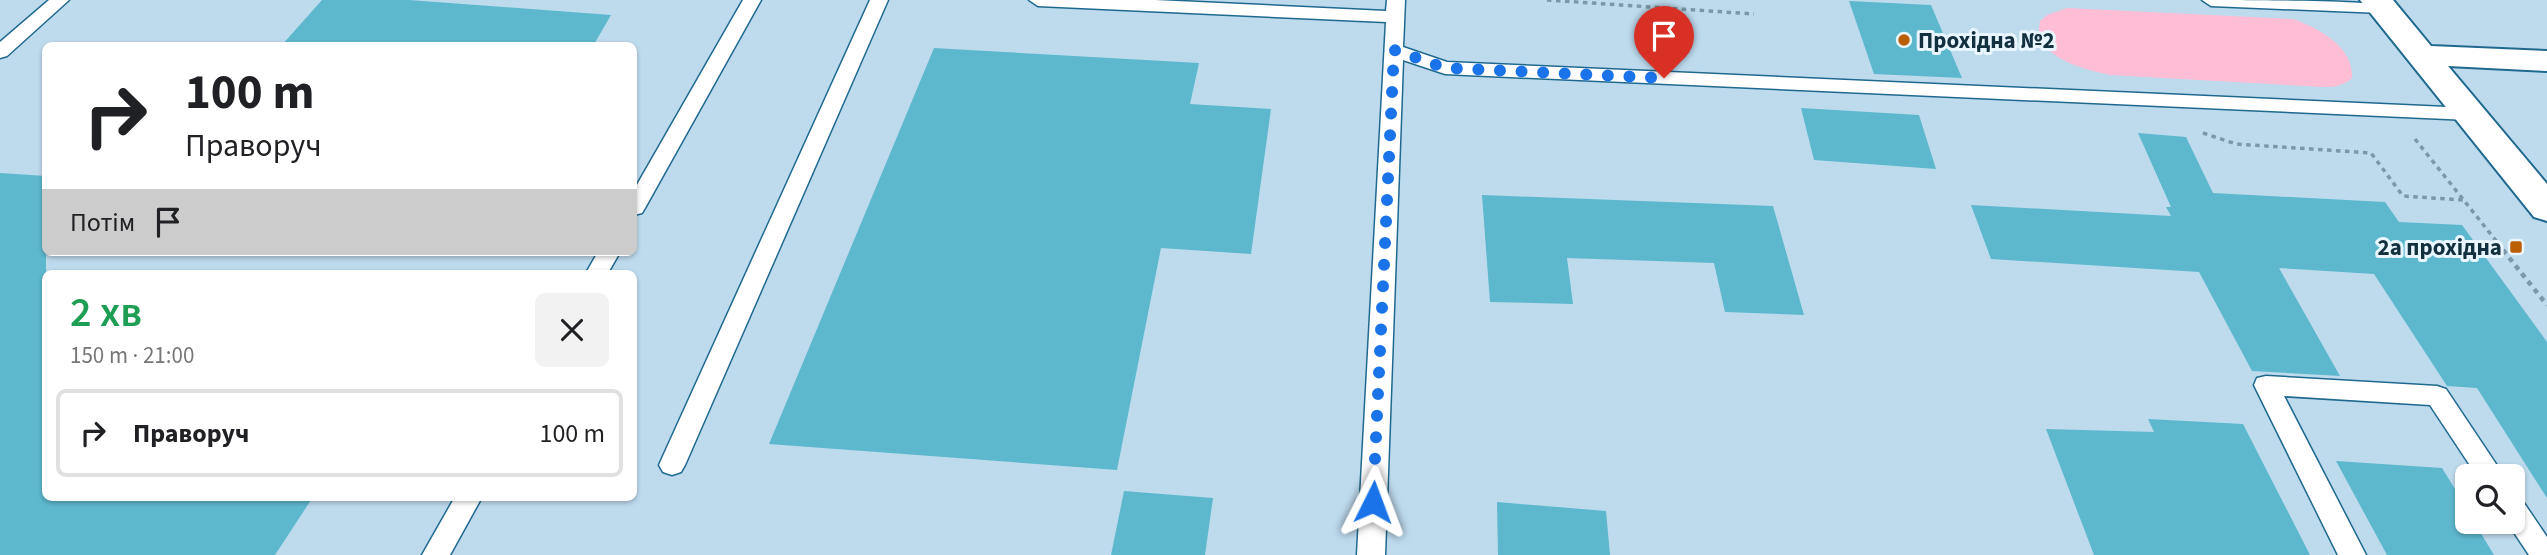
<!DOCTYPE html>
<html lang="uk">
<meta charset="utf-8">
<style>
:root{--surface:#fff;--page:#f2f2f2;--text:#202124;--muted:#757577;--line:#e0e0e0}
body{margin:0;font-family:"Source Sans 3",sans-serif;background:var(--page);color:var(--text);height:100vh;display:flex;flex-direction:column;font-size:26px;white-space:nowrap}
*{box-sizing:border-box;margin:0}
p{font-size:23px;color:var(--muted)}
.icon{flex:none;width:38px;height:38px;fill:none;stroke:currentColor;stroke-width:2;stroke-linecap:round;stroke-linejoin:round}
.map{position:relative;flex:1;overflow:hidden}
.drawer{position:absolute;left:42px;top:270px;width:595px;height:231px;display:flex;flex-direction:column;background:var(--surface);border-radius:10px;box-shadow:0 2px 5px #0004}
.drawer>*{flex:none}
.guide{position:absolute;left:42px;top:42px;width:595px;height:214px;border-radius:10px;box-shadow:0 2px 5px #0004;background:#fff;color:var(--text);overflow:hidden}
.fabs{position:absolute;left:2455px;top:464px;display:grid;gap:14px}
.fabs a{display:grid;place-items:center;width:70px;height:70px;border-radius:10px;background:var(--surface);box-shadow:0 2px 5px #0004;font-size:35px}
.pin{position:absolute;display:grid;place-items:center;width:60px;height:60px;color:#fff;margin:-72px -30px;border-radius:50% 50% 50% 0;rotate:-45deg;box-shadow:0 0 7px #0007}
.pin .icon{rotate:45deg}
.me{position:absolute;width:77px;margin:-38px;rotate:3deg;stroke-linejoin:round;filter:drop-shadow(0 0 5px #0008)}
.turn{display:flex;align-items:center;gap:24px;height:147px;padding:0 28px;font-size:32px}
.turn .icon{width:91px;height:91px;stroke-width:2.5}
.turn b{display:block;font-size:49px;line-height:60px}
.then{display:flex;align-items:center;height:66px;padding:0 28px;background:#0003;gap:14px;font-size:26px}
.round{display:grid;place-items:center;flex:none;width:74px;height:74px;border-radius:10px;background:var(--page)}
.headline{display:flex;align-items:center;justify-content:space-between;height:119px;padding:0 28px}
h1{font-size:42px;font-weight:600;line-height:52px;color:#1e9e55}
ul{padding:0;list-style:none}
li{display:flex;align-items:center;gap:21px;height:88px;margin:0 14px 10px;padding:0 14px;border:4px solid var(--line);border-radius:10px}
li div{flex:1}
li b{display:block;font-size:26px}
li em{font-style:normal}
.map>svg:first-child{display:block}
</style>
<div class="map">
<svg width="2547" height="555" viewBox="0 0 2547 555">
<rect width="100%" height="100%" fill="#d0ebfc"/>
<path fill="#bedbee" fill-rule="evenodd" d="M0,0h2547v555h-2547zM46,46h588v206h-588zM46,273h588v224h-588zM2468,476h45v46h-45z"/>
<path fill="#ffbed5" d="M2067,8l226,11c26,9 61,28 59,59 -12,12 -30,9 -46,8l-196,-11c-26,-6 -59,-13 -72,-40l2,-14 7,-6z"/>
<path fill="#5db8ce" d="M322,0h87l202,15 -18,31h-312z
M1849,1l82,4 31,73 -88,-4z
M934,48l265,15 -9,41 81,5 -20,145 -90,-6 -44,222 -348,-26z
M1801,108l118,7 17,54 -122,-9z
M2138,133l48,4 27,56 172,9 14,20 63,3 85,117v156l-70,-110 -30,-2 -73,-112 -95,-6 61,108 -88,-5 -53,-99 -208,-13 -20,-54 200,11 -5,-9h5z
M0,173l46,3v321h267l-38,58h-275z
M1482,195l291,11 31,109 -79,-3 -11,-49 -147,-5 6,46 -83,-2z
M2148,419l95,5 67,131h-216l-48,-126 108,3z
M2336,461l106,7 26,42v12h6l20,33h-107z
M1124,491l89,7 -8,57h-94z
M1497,502l109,9 4,44h-112z"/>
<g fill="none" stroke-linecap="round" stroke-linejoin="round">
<g stroke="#1f698f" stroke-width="3">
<path id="lane" d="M49,0h20l-62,56 -7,2v-16z
M743,0h18l-116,208 -3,5 -8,2v-25z
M870,0h18l-203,465 -4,7 -9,3 -9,-3 -4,-7z
M1029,0h126l231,11 1,-11h18l-2,47 44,15 1022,46 7,1 3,5 -3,5 -7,1 -1024,-46 -42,-14 -18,495h-28l29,-533 -348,-16z
M2202,0c26,0 180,0 189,7l-9,6 -171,-7z
M598,252h22l-12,21h-22z
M2266,376l171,10 9,3 58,87h-27l-47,-71 -146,-9 82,159h-28l-84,-170 3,-7z
M455,497h27l-32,58h-28z
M2513,497l9,3 25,37v18h-18l-22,-33h6z"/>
</g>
<g stroke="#1f698f" stroke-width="4">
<path id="secondary" d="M2360,0h33l38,46 116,5v20l-99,-5 99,118v37l-13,-4z"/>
</g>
<path stroke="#7b97a8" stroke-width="3.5" stroke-dasharray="4.5 4.5" stroke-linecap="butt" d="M1547,0l207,14
M2203,133l33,11 135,9 32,43 60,4
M2415,139l90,113"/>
<path stroke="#7b97a8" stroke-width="4.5" stroke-dasharray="5 5" stroke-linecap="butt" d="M2503,250l44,55"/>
<use href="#lane" fill="#fff" fill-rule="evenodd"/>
<use href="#secondary" fill="#fff" fill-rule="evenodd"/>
</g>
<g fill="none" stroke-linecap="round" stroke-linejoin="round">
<path stroke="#1a73e8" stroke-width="12" stroke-dasharray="0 21.6" d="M1373,502l21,-452 51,18 219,10"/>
</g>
<g fill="#ba6000" stroke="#e9f6ff" stroke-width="2.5">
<circle cx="1904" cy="40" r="7"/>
<rect x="2509" y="240" width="14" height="14" rx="3.5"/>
</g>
<g text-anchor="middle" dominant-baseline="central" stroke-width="6" stroke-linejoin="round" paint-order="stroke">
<g font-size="23" font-weight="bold" fill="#133041" stroke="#e9f6ff" text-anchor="start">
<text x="1918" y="40">Прохідна №2</text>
<text x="2502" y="247" text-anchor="end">2а прохідна</text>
</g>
</g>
</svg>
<div class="fabs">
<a><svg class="icon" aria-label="search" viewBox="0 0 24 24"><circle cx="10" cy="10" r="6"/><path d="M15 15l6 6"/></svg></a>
</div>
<div class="pin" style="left:1664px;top:78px;background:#d93025"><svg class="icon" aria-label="arrive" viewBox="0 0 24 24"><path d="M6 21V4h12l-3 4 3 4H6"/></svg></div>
<svg class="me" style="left:1373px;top:502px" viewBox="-20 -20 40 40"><path d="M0-17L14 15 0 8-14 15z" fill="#1a73e8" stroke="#fff" stroke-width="4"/></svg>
<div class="guide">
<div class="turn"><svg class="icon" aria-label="right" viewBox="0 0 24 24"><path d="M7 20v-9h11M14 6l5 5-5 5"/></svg><div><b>100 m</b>Праворуч</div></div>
<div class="then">Потім<svg class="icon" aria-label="arrive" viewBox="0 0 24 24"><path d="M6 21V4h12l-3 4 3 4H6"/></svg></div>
</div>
<section class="drawer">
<div class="headline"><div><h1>2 хв</h1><p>150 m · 21:00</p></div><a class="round"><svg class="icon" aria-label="close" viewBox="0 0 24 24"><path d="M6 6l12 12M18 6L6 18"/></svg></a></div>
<ul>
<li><svg class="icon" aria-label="right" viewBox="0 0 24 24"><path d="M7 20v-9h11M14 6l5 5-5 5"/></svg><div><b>Праворуч</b></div><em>100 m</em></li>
</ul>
</section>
</div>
